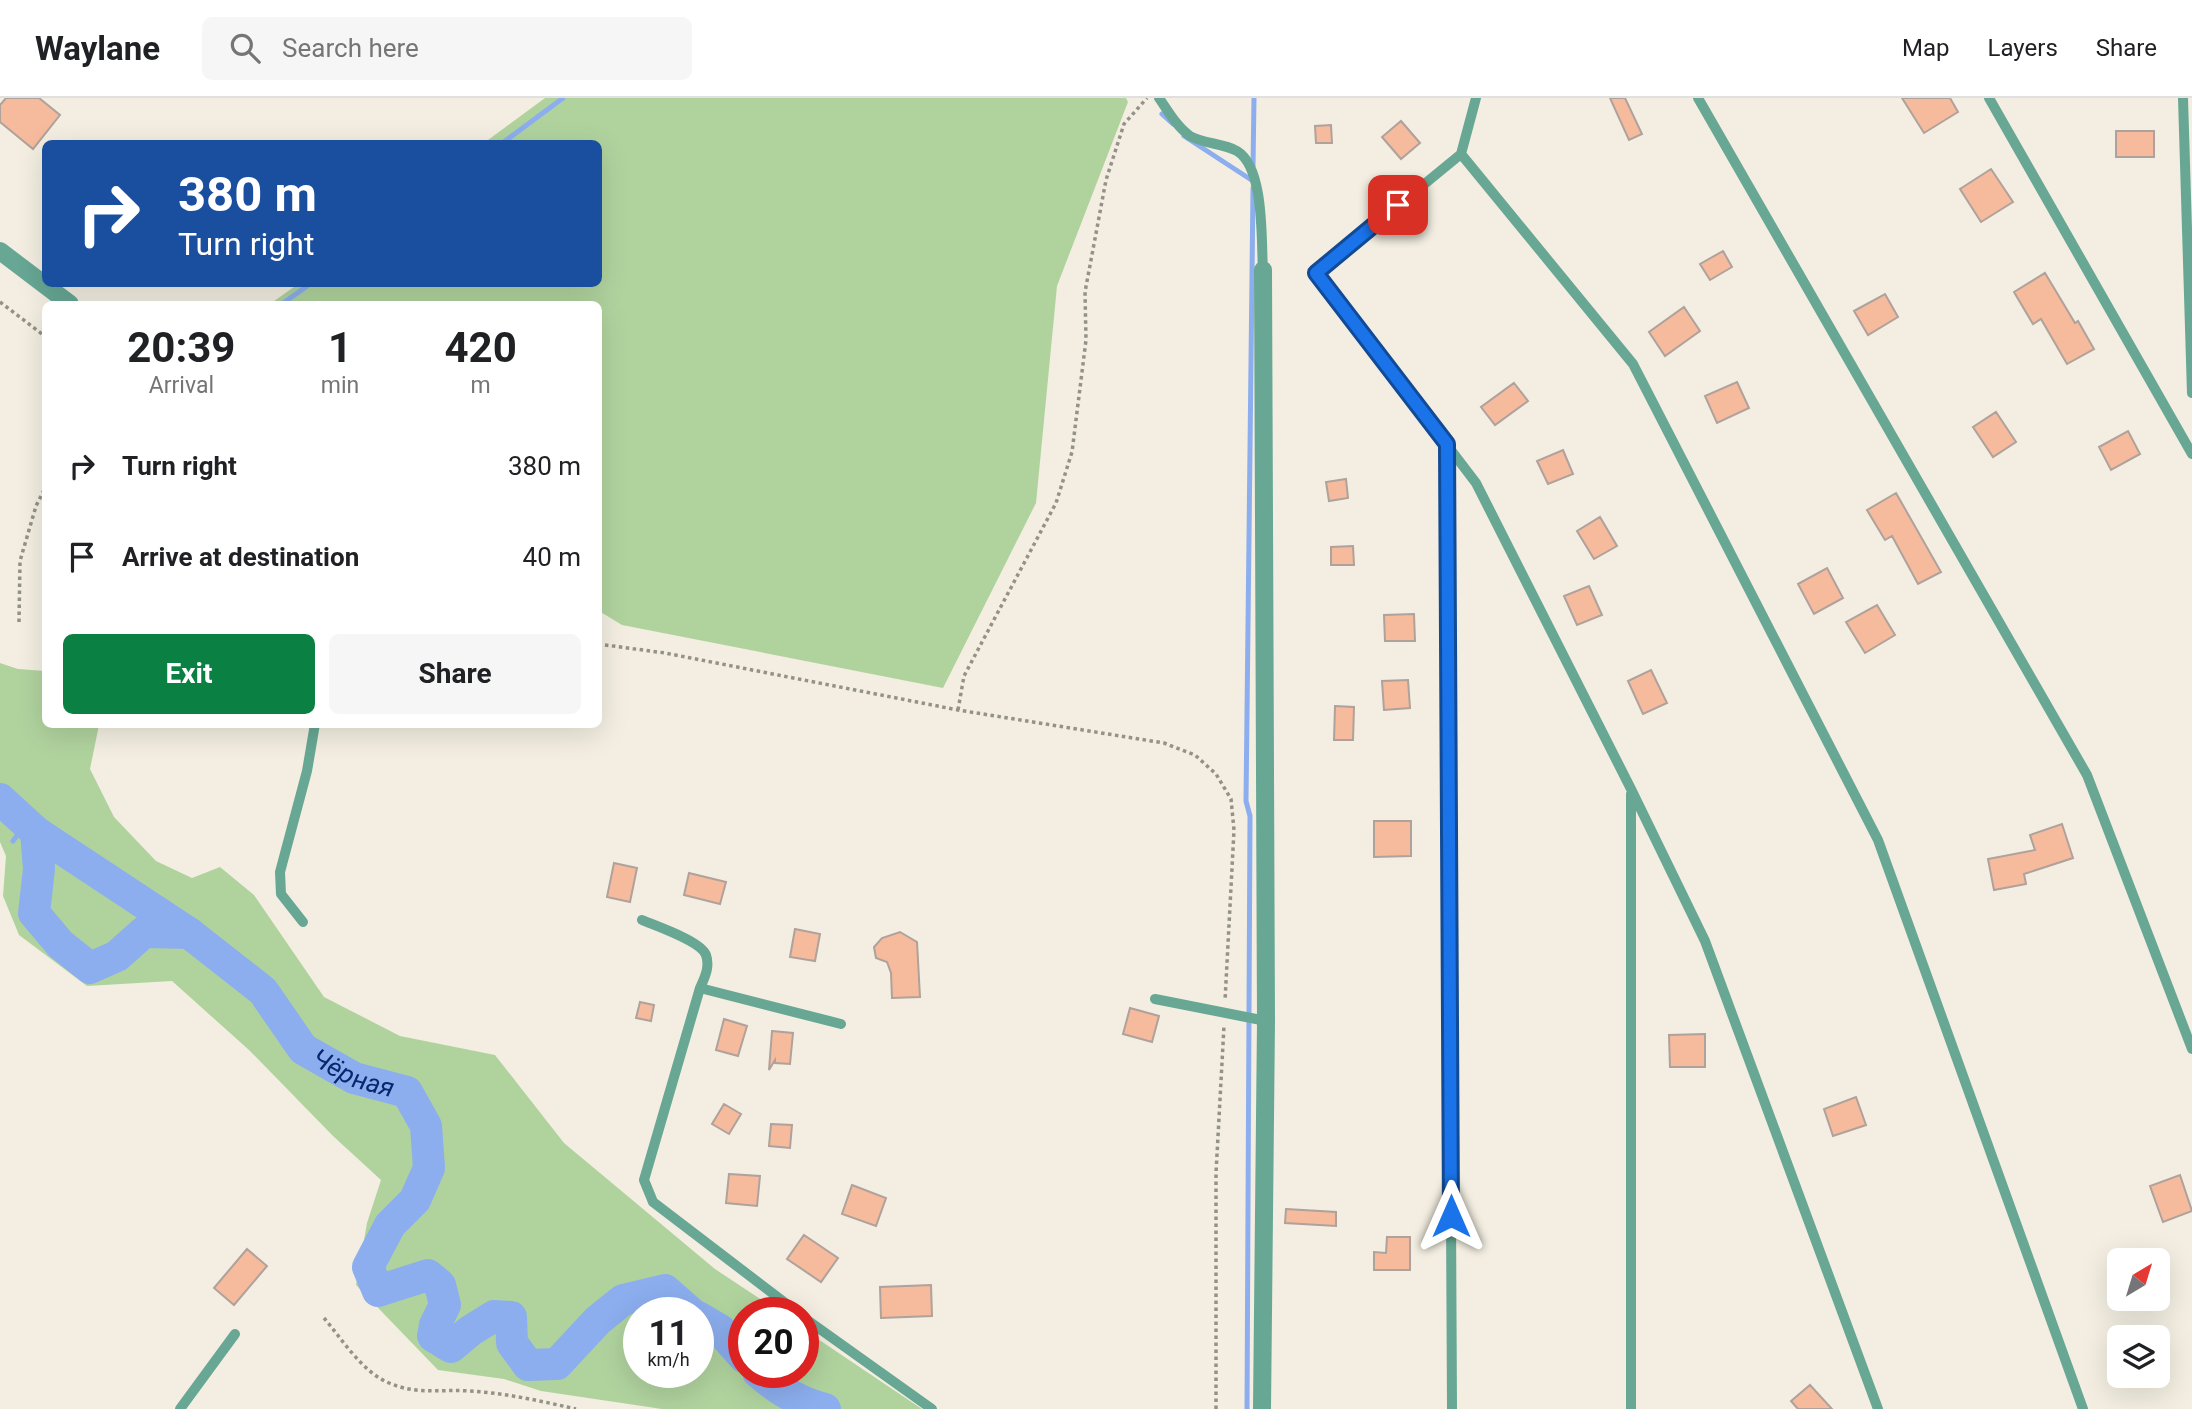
<!DOCTYPE html>
<meta charset="utf-8">
<style>
:root{--surface:#fff;--page:#f6f6f6;--text:#202124;--muted:#757577;--line:#e0e0e0;--accent:#0b8043}
body{margin:0;font-family:Roboto,sans-serif;background:var(--page);color:var(--text);height:100vh;display:flex;flex-direction:column;font-size:26px;white-space:nowrap}
*{box-sizing:border-box;margin:0}
p{font-size:23px;color:var(--muted)}
.icon{flex:none;width:38px;height:38px;fill:none;stroke:currentColor;stroke-width:2;stroke-linecap:round;stroke-linejoin:round}
.map{position:relative;flex:1;overflow:hidden}
.details{position:absolute;left:42px;top:203px;width:560px;height:427px;display:flex;flex-direction:column;background:var(--surface);border-radius:10px;box-shadow:0 7px 28px #0002}
.details>*{flex:none}
.banner{position:absolute;left:42px;top:42px;width:560px;height:147px;border-radius:10px;box-shadow:0 7px 28px #0002;background:#1a4fa0;color:#fff;overflow:hidden}
.needle{width:46px;rotate:38deg}
.fabs{position:absolute;left:2107px;top:1150px;display:grid;gap:14px}
.fabs a{display:grid;place-items:center;width:63px;height:63px;border-radius:10px;background:var(--surface);box-shadow:0 7px 28px #0002;font-size:35px}
.speed{position:absolute;left:623px;top:1199px;display:flex;gap:14px;font-size:35px;font-weight:700;text-align:center}
.speed>*{display:grid;place-content:center;width:91px;height:91px;border-radius:50%;background:var(--surface);box-shadow:0 7px 28px #0002;line-height:1}
.speed small{font-size:18px;font-weight:400}
.speed .limit{border:10px solid #d22;background:#fff;color:#111}
.pin{position:absolute;display:grid;place-items:center;width:60px;height:60px;color:#fff;margin:-30px;border-radius:14px;box-shadow:0 4px 10px #0006}
.me{position:absolute;width:77px;margin:-38px;rotate:0deg;stroke-linejoin:round;filter:drop-shadow(0 0 5px #0008)}
.turn{display:flex;align-items:center;gap:24px;height:147px;padding:0 21px;font-size:32px}
.turn .icon{width:91px;height:91px;stroke-width:2.5}
.turn b{display:block;font-size:49px;line-height:60px}
.eta{display:flex;justify-content:space-evenly;align-items:center;height:119px;text-align:center}
.eta b{font-size:42px;font-weight:700;line-height:49px}
.cta{display:flex;gap:14px;margin-top:auto;padding:14px 21px}
.cta a{flex:1;height:80px;border-radius:10px;background:var(--accent);color:#fff;font-size:28px;font-weight:700;line-height:80px;text-align:center}
.cta a+a{background:var(--page);color:var(--text)}
ul{padding:0;list-style:none}
li{display:flex;align-items:center;gap:21px;height:91px;padding:0 21px}
li div{flex:1}
li b{display:block;font-size:26px}
li em{font-style:normal}
header{display:flex;align-items:center;gap:42px;box-sizing:border-box;height:98px;padding:0 35px;background:var(--surface);border-bottom:2px solid var(--line)}
header strong{font-size:33px}
nav{display:flex;gap:38px;margin-inline-start:auto;font-size:24px}
.search{width:490px;height:63px;background:var(--page);display:flex;align-items:center;gap:18px;box-sizing:border-box;padding:0 24px;border-radius:10px;color:var(--muted);font-size:26px}
.map>svg:first-child{display:block}
</style>
<header>
<strong>Waylane</strong>
<div class="search"><svg class="icon" aria-label="search" viewBox="0 0 24 24"><circle cx="10" cy="10" r="6"/><path d="M15 15l6 6"/></svg>Search here</div>
<nav><a>Map</a><a>Layers</a><a>Share</a></nav>
</header>
<div class="map">
<svg width="2192" height="1311" viewBox="0 0 2192 1311">
<rect width="100%" height="100%" fill="#f3eee1"/>
<path fill="#b0d39e" fill-rule="evenodd" d="M545,0h581l2,4 -71,184 -21,217 -93,185 -321,-63 -23,-14 -1,-307h-328l28,-20h300v-140l-114,-1z
M0,565l18,6 27,2 1,53 53,1 -9,44 24,48 42,44 36,17 28,-11 34,28 70,102 76,39 95,19 69,88 151,126 65,43h-36v60h59v-43l119,80h-260l-121,-18 -37,-12 -66,-9 -82,-85 11,-62 14,-43 -48,-44 -84,-86 -77,-69 -85,5 -68,-51 -16,-39 3,-40 -6,-14zM639,1214h59v60h-59z"/>
<g fill="none" stroke-linecap="round" stroke-linejoin="round">
<path stroke="#8caeee" stroke-width="5" d="M1162,16l11,10
M1184,38l69,45
M501,46l62,-46
M1253,69l1,-69
M282,206l28,-20
M13,743l13,-18
M1247,1311l3,-593 -4,-15 7,-613"/>
<g stroke="#8caeee" stroke-width="32">
<path id="s1" d="M0,701l36,33 153,101 74,58 40,58 51,29 53,14 19,34 3,42 -14,32 -25,25 -22,42 10,24 50,-16 12,10 5,20 -10,20 -2,11 18,11 19,-16 24,-15 17,1 1,26 16,22 29,-1 41,-44 25,-20 42,-10 25,22"/>
<path d="M36,734l3,37 -5,44 26,31 30,24 27,-12 27,-24 45,1"/>
<path d="M698,1219l22,13 24,27"/>
<path d="M758,1274c19,17 42,31 67,37"/>
</g>
</g>
<path fill="#f6bb9d" stroke="#afa19b" stroke-width="2" d="M6,0h33l21,17 -27,34 -33,-27v-17z
M1610,0h15l17,36 -13,6z
M1902,0h48l8,14 -34,21z
M1401,23l19,22 -19,16 -19,-22z
M1331,27l1,18h-16l-1,-17z
M2116,33h38v26h-38z
M1991,71l22,33 -32,20 -21,-33z
M1723,153l9,16 -22,13 -10,-16z
M2045,175l30,50 3,-2 16,28 -27,15 -26,-45 -8,5 -19,-32z
M1885,196l13,23 -30,18 -14,-24z
M1684,209l16,24 -35,25 -16,-24z
M1737,284l12,26 -32,15 -12,-27z
M1514,285l14,18 -33,24 -14,-18z
M1996,314l20,30 -23,15 -20,-30z
M2128,333l12,23 -29,16 -12,-23z
M1563,352l10,24 -25,10 -11,-23z
M1346,381l2,19 -19,3 -3,-19z
M1896,395l45,79 -23,12 -26,-48 -7,4 -18,-30z
M1600,419l17,29 -23,13 -17,-28z
M1353,448l1,19h-23v-18z
M1827,470l16,30 -29,16 -16,-30z
M1589,488l13,29 -25,10 -13,-29z
M1877,507l18,30 -30,18 -19,-31z
M1414,516l1,27h-30l-1,-26z
M1651,572l16,33 -24,11 -15,-33z
M1408,582l2,28 -26,2 -2,-29z
M1335,608l19,1 -1,33h-19z
M1374,723h37v35l-37,1z
M2062,726l11,34 -49,16 2,10 -32,6 -6,-31 47,-9 -5,-15z
M614,765l23,5 -7,34 -23,-5z
M689,775l37,9 -6,22 -36,-9z
M795,831l25,5 -5,27 -25,-4z
M900,834l17,10 3,55 -28,1 -1,-25 -4,-11 -11,-4 -2,-11 8,-9z
M640,904l14,3 -3,16 -15,-3z
M1130,910l29,8 -7,26 -29,-8z
M724,921l23,7 -9,30 -22,-6z
M772,933l21,2 -3,31 -15,-1v-3l-6,10z
M1705,936v33h-35l-1,-32z
M1856,999l10,28 -33,11 -9,-27z
M724,1006l17,10 -12,20 -17,-10z
M771,1026l21,1 -2,23 -21,-2z
M729,1076l31,2 -3,30 -31,-3z
M2180,1077l12,36 -29,11 -13,-36z
M852,1087l34,13 -10,28 -34,-12z
M1286,1111l50,3v14l-51,-3z
M804,1137l34,23 -17,24 -34,-23z
M1387,1139h23v33h-36v-18l12,1z
M247,1151l20,17 -33,39 -20,-17z
M931,1187l1,31 -51,2 -1,-31z
M1810,1287l22,24h-34l-7,-8z"/>
<g fill="none" stroke-linecap="round" stroke-linejoin="round">
<path stroke="#949188" stroke-width="3.5" stroke-dasharray="3.5 3.5" stroke-linecap="butt" d="M0,204l46,35
M19,524l1,-61 16,-55 10,-20
M598,546l67,9 293,57 206,33 31,12 21,19 15,25 3,31 -9,171
M958,612l6,-34 92,-173 16,-51 14,-112 -1,-48 21,-112 18,-56 23,-26
M324,1220c18,21 38,54 65,65 28,12 51,6 80,8 36,2 72,10 107,18
M1216,1311v-236l8,-147"/>
<path stroke="#67a794" stroke-width="10" d="M1159,0c9,13 18,29 31,38 14,8 33,7 47,15 28,17 24,90 26,119
M1476,0l-15,56 -145,119 160,210 155,306 74,152 173,468
M1698,0l389,677 105,274
M1989,0l203,356
M2183,0l9,295
M1461,56l172,210 245,476 205,569
M1447,347l5,964
M1631,696v615
M642,822c14,6 59,21 64,35 4,12 -1,22 -6,33l-56,192 9,22 144,110
M303,824l-22,-28 -1,-22 27,-101 8,-47
M700,890l141,36
M1155,901l111,22
M803,1219l129,92
M180,1311l55,-75"/>
<path stroke="#67a794" stroke-width="18" d="M0,153l70,53
M1262,1311l4,-388 -3,-751"/>
</g>
<g fill="none" stroke-linecap="round" stroke-linejoin="round">
<g stroke="#114b97" stroke-width="18">
<path id="route" d="M1398,107l-82,68 131,171 4,772"/>
</g>
<use href="#route" stroke="#1a73e8" stroke-width="12"/>
</g>
<g text-anchor="middle" dominant-baseline="central" stroke-width="6" stroke-linejoin="round" paint-order="stroke">
<g font-size="26" font-style="italic" fill="#07276f" stroke="#f3eee1">
<text stroke="none"><textPath href="#s1" startOffset="453">Чёрная</textPath></text>
</g>
</g>
</svg>
<div class="fabs">
<a><svg class="needle" viewBox="-14 -14 28 28"><path d="M0-13l5 13h-10z" fill="#e53935"/><path d="M0 13l5-13h-10z" fill="#757577"/></svg></a>
<a><svg class="icon" aria-label="layers" viewBox="0 0 24 24"><path d="M12 4l9 5-9 5-9-5zM3 14l9 5 9-5"/></svg></a>
</div>
<div class="speed"><div>11<small>km/h</small></div><div class="limit">20</div></div>
<div class="pin" style="left:1398px;top:107px;background:#d93025"><svg class="icon" aria-label="arrive" viewBox="0 0 24 24"><path d="M6 21V4h12l-3 4 3 4H6"/></svg></div>
<svg class="me" style="left:1451px;top:1118px" viewBox="-20 -20 40 40"><path d="M0-17L14 15 0 8-14 15z" fill="#1a73e8" stroke="#fff" stroke-width="4"/></svg>
<div class="banner">
<div class="turn"><svg class="icon" aria-label="right" viewBox="0 0 24 24"><path d="M7 20v-9h11M14 6l5 5-5 5"/></svg><div><b>380 m</b>Turn right</div></div>
</div>
<section class="details">
<div class="eta">
<div><b>20:39</b><p>Arrival</p></div>
<div><b>1</b><p>min</p></div>
<div><b>420</b><p>m</p></div>
</div>
<ul>
<li><svg class="icon" aria-label="right" viewBox="0 0 24 24"><path d="M7 20v-9h11M14 6l5 5-5 5"/></svg><div><b>Turn right</b></div><em>380 m</em></li>
<li><svg class="icon" aria-label="arrive" viewBox="0 0 24 24"><path d="M6 21V4h12l-3 4 3 4H6"/></svg><div><b>Arrive at destination</b></div><em>40 m</em></li>
</ul>
<div class="cta"><a>Exit</a><a>Share</a></div>
</section>
</div>
